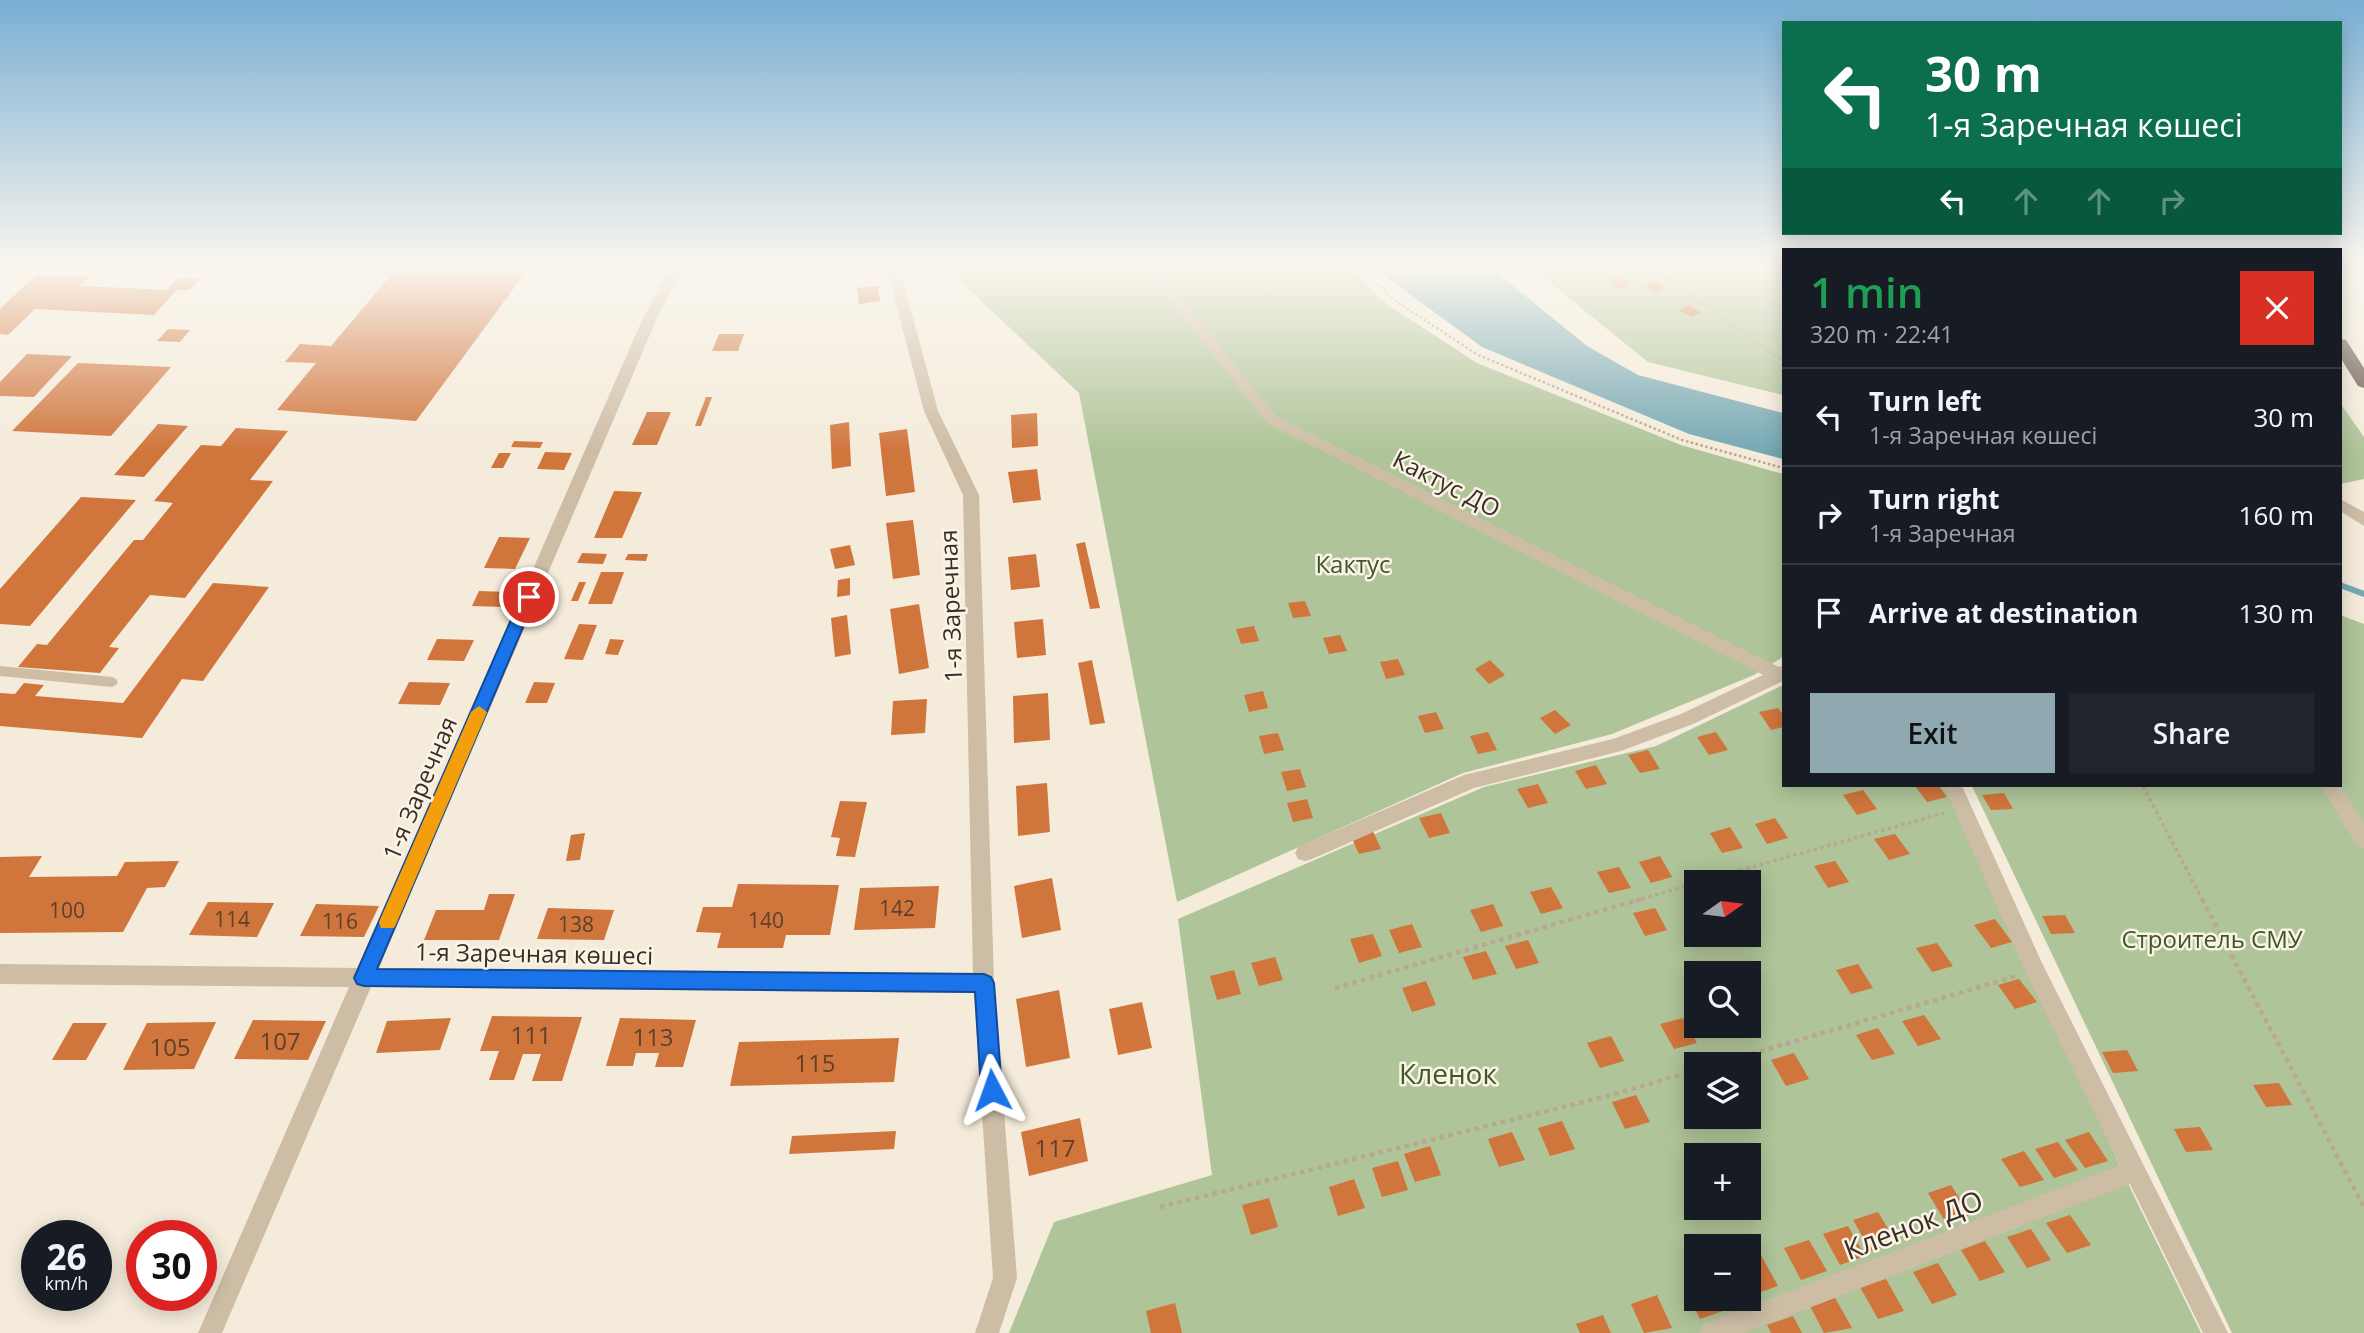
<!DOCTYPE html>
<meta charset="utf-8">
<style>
:root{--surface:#171b24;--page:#20242c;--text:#f1f3f6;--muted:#9ea1a6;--line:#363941;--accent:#90a9b1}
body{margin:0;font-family:"Open Sans",sans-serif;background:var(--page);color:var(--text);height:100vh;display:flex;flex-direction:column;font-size:26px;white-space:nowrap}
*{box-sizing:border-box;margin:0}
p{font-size:23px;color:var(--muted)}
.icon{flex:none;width:38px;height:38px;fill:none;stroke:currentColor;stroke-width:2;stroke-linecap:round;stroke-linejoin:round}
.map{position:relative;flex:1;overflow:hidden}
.panel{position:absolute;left:1782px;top:248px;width:560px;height:539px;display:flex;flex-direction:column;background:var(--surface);border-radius:0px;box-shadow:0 4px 18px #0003}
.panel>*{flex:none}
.guide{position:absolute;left:1782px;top:21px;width:560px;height:214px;border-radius:0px;box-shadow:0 4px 18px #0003;background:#0b6e4f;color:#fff;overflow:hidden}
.needle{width:46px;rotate:76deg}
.buttons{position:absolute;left:1684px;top:870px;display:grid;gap:14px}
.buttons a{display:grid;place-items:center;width:77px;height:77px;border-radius:0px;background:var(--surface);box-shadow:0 4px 18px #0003;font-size:35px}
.speed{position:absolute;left:21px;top:1220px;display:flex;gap:14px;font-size:35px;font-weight:700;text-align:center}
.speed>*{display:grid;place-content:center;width:91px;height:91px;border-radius:50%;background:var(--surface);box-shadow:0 4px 18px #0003;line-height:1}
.speed small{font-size:18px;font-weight:400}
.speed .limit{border:10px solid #d22;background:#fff;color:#111}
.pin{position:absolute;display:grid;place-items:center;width:60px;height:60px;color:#fff;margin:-30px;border:4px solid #fff;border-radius:50%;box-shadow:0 2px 7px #0007}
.me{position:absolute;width:77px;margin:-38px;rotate:356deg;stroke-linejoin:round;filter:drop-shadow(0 0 5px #0008)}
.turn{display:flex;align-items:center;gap:24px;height:147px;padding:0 28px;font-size:32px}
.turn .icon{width:91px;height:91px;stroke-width:2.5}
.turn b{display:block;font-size:49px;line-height:60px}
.lanes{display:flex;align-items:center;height:66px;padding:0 28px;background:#0003;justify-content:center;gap:35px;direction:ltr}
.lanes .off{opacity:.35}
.round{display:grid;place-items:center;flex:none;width:74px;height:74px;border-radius:0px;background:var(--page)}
.summary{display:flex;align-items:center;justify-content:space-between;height:119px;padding:0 28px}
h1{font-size:42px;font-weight:600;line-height:52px;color:#1e9e55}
.primary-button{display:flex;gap:14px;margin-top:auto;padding:14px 28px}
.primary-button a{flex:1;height:80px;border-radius:0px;background:var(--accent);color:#111;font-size:28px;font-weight:600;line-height:80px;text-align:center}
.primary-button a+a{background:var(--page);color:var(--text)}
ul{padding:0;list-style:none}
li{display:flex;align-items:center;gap:21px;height:98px;padding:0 28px;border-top:2px solid var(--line)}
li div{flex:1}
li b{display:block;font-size:26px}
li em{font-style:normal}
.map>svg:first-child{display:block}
</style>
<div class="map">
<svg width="2364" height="1333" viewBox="0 0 2364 1333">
<rect width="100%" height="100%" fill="#f4ebda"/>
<path fill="#afc498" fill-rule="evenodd" d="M943,265h404l38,38 92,60 204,82 102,29v183l-29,18 -142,59 -149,39 -286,129 -98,-509z
M1528,265h255v130l-135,-33z
M2340,403l24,34v42l-24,5z
M2340,615l24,9v709h-132l-260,-547h368z
M1783,685v101h162l189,410 67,137h-1192l45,-111 158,-47 -34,-256 306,-132 172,-41zM1696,882h52v52h-52zM1696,973h52v53h-52zM1696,1064h52v52h-52zM1696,1155h52v53h-52zM1696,1246h52v52h-52z"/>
<path fill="#76a8b3" d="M1370,265h117l100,81 51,29 145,38v46l-94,-25 -207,-87z"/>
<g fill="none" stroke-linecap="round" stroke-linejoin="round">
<path stroke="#76a8b3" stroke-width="6" d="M2340,585l24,9"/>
</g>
<path fill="#d0753c" d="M373,265h158l-115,156 -139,-11 39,-47 -31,-1 15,-18 31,2 61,-72 -25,-2z
M1711,265l7,5 -10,5 -13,-8z
M37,274l52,3 -9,9 87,4 12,-13 22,1 -12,12h-12l-23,25 -119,-6 -27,26 -8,-1v-25z
M1618,277l11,7 -10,5 -11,-7z
M1654,281l11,7 -10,5 -11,-7z
M878,286l2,15 -21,3 -2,-16z
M1689,305l12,7 -10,5 -12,-7z
M168,329l22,1 -10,12 -23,-1z
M719,334h25l-6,17h-26z
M27,354l45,2 -38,41 -34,-1v-14z
M78,363l93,4 -60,69 -99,-5z
M706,397h6l-11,29h-6z
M647,412h24l-14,33h-25z
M1037,413l1,33 -26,2 -1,-33z
M849,422l2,44 -19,3 -2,-44z
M158,424l30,2 -44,51 -30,-2z
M236,428l52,3 -38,49 23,1 -88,117 -35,-3 -41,52 10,1 -19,25 -82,-6 19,-23 10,1 87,-105h9l30,-37 -19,-2 47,-56 20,1z
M907,429l8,63 -29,4 -7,-63z
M514,441l29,1 -3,6 -29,-1z
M545,452l27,1 -8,17 -27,-1z
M499,453h12l-8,15h-12z
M1037,469l4,31 -28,3 -5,-31z
M614,491l28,1 -20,46h-28z
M81,497l55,3 -106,126 -30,-2v-35z
M913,520l7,55 -27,4 -7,-56z
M499,537l31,1 -15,31 -31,-1z
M1085,542l15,66 -10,1 -14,-65z
M850,545l5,20 -20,4 -5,-20z
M582,553l25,1 -4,10 -26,-1z
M628,554h20l-2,7 -21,-1z
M1036,554l4,33 -29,3 -3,-33z
M601,572h23l-12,32h-24z
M850,578v17l-13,2 1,-17z
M579,582h7l-8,19h-7z
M213,583l56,4 -66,94 -21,-2 -40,59 -142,-12v-33l15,1 9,-11 20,2 -9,11 88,7z
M479,591l30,1 -7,15 -30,-1z
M1305,601l6,15 -18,2 -5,-15z
M919,604l10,64 -30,6 -9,-65z
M847,615l4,39 -16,3 -4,-39z
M1043,619l3,36 -29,3 -3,-36z
M579,624l18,1 -14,35 -19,-1z
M1254,626l5,15 -18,3 -5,-15z
M1340,635l7,16 -18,3 -6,-16z
M437,639l37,1 -10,21 -37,-1z
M610,639l14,1 -6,15 -13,-1z
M1398,659l7,16 -19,4 -6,-17z
M1092,660l13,63 -15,2 -12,-62z
M1490,660l15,15 -16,9 -14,-15z
M409,682l41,1 -10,22 -42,-1z
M534,682l21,1 -8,20h-22z
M1263,691l5,17 -19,4 -5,-17z
M1048,693l2,47 -36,3 -1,-47z
M927,699l-2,34 -34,2 2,-34z
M1778,708l5,7v12l-12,3 -12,-18z
M1555,710l16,15 -16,9 -15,-16z
M1436,712l8,17 -19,4 -7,-17z
M1488,732l9,18 -19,4 -8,-18z
M1716,732l12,18 -19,5 -12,-18z
M1278,733l6,17 -20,4 -5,-18z
M1648,750l12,19 -20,4 -12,-18z
M1596,765l11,19 -21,5 -11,-18z
M1300,769l6,18 -19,4 -6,-19z
M1047,783l3,49 -32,4 -2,-50z
M1538,784l10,19 -20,5 -11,-19z
M1915,786h24l8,11 -20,5z
M1863,790l14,19 -20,6 -14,-20z
M2004,793l9,16 -22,1 -9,-15z
M1307,799l6,19 -20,4 -6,-19z
M840,801l27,1 -12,55 -19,-1 4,-18 -9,-1z
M1441,813l9,20 -21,5 -10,-20z
M1775,818l13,20 -21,6 -12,-20z
M1730,827l13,21 -21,5 -12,-20z
M1372,829l9,20 -22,5 -9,-20z
M585,833l-5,27 -14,1 5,-26z
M1895,834l15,20 -21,6 -15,-21z
M42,856l-13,21 88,-1 8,-14 54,-1 -14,26 -18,1 -24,44 -123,1v-76z
M1660,856l12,21 -21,6 -12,-21z
M1835,861l14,21 -21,6 -14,-22z
M1619,867l12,21 -22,5 -12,-21z
M1052,878l9,52 -39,8 -8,-52z
M738,884l101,1 -9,50h-44l-3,13h-66l4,-15 -25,-1 7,-25h29z
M939,886l-4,42 -81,2 6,-42z
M1551,887l12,21 -22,6 -11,-22z
M489,894h26l-16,46h-75l12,-30h48z
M208,902l66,1 -17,34 -68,-2z
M316,904l63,2 -15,31 -64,-1z
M1493,904l10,22 -22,6 -11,-22z
M548,908l66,2 -10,30 -67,-1z
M1655,908l12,22 -22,6 -12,-23z
M2065,915l10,18 -24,1 -9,-18z
M1995,919l17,23 -21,6 -17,-23z
M1412,924l10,23 -23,6 -10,-23z
M1373,934l9,22 -23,7 -9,-24z
M1528,940l11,23 -23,6 -11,-23z
M1937,943l16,23 -21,6 -16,-24z
M1486,951l11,23 -24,6 -10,-23z
M1275,957l8,23 -24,6 -8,-23z
M1858,964l15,24 -22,6 -15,-24z
M1234,970l7,24 -24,6 -7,-24z
M2019,979l18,23 -22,7 -17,-24z
M1426,981l10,24 -24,7 -10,-24z
M1059,990l11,68 -44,9 -10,-68z
M1142,1002l10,46 -34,7 -9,-46z
M1748,1010l9,15 -23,6 -3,-5h17z
M1924,1015l17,24 -23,7 -16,-25z
M492,1016l90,1 -20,64h-30l9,-27h-18l-9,26h-25l10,-29h-19z
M451,1018l-11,32 -64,3 11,-32z
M620,1018l76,2 -13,47h-28l4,-14h-23l-3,13h-27z
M1683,1018l14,25 -23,6 -14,-25z
M253,1020l73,1 -18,39 -74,-1z
M216,1022l-22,47 -71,1 24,-47z
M73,1023h34l-21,37h-34z
M1878,1028l17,26 -23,6 -16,-25z
M1611,1036l13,25 -24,7 -13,-25z
M899,1038l-5,44 -164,4 9,-44z
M2127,1050l11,21 -25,2 -11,-21z
M1794,1053l15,26 -23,7 -15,-26z
M2279,1083l13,22 -26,2 -13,-22z
M1636,1095l14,27 -25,7 -13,-27z
M1080,1118l8,43 -59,15 -8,-44z
M1562,1121l13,28 -25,7 -12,-28z
M2200,1127l13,23 -27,2 -12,-23z
M896,1131l-2,18 -105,5 3,-18z
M1512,1132l13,28 -26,7 -11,-28z
M2089,1132l19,29 -23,7 -20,-28z
M2058,1142l20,28 -24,8 -19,-29z
M1430,1146l11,29 -26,7 -11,-28z
M2024,1151l20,29 -24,7 -19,-28z
M1398,1161l10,29 -26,7 -10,-29z
M1354,1179l11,29 -27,8 -9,-29z
M1951,1185l19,30 -24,8 -18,-30z
M1269,1198l9,29 -27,8 -9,-30z
M1878,1212l18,30 -25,9 -18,-31z
M2070,1215l21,30 -24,8 -21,-30z
M1848,1226l17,30 -25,9 -17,-31z
M2031,1229l20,31 -24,8 -20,-31z
M1809,1240l18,31 -26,9 -17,-32z
M1985,1241l20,31 -25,9 -19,-31z
M1761,1255l17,31 -26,9 -4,-7v-29z
M1938,1263l19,32 -25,9 -19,-32z
M1886,1279l18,32 -26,8 -18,-32z
M1696,1283v15h24l6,12 -26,9 -16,-32z
M1657,1295l15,33 -28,5 -13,-29z
M1834,1296l18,32 -28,5 -15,-29z
M1175,1303l7,30h-31l-5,-22z
M1603,1315l8,18h-31l-4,-9z
M1793,1316l9,17h-31l-4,-8z"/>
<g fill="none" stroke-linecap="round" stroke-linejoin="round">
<path stroke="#b9a78f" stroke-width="2.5" stroke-dasharray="2.5 2.5" stroke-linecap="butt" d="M1359,265l35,35 84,55 204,85 101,28
M1648,265l135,96"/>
<path stroke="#b9a78f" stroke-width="3.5" stroke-dasharray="3.5 3.5" stroke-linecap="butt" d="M2143,786l60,115
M1699,882l245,-69
M1635,901l61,-18"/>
<path stroke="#b9a78f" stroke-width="4.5" stroke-dasharray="4.5 4.5" stroke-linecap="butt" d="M2202,899l162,308
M1335,988l306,-89
M1717,1064l300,-88
M1160,1207l452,-112 84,-25"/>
<path fill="#cdbda5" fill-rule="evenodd" d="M0,666l112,11 4,2 2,3 -2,3 -4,2 -112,-11z"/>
<path fill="#cdbda5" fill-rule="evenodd" d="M672,265h13l-28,53 -278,650 594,5 -10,-478 -39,-84 -38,-146h13l39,146 41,84 15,488 23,295 -18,55h-24l18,-55 -19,-285 -603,-6 -149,346h-24l151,-346 -349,-3v-20l358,4 285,-650z
M1141,265h13l123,152 502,250 4,-1v15l-90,43 -72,27 -147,37 -162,71 -7,2 -7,-2 -3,-6 3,-6 166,-72 149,-36 68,-25 82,-39 -496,-252z
M2340,499l24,13v14l-24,-15z
M2340,785l24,38v25l-7,-2 -36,-60z
M1944,786h18l80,177 186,370h-25l-73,-149 -386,149h-44l3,-9 9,-3 408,-156 -92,-188z"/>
<path fill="#594a3d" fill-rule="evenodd" d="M2340,339l6,1 18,28v20l-6,-2 -18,-29z"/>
</g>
<linearGradient id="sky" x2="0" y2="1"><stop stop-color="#7aafd3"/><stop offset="0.59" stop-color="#faf6ee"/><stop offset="1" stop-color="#faf6ee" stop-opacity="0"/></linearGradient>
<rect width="2364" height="452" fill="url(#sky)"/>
<path fill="#1a73e8" stroke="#114b97" stroke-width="2" d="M529,591l7,6 -159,372 607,5 7,3 3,6 8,107 -3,7 -7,3 -8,-3 -3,-7 -6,-98 -611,-6 -7,-2 -3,-6 167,-381z"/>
<path fill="#f59e0b" d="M479,706l8,6 -90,210 -3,6h-13l-2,-6 92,-210z"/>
<g text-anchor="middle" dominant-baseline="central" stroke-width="5" stroke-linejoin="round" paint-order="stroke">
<g font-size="21" fill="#5e402c">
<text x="897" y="908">142</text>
<text x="67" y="910">100</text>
<text x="232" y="919">114</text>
<text x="766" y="920">140</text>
<text x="340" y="921">116</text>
<text x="576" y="924">138</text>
</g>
<g font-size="24" fill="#382e27" stroke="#fbf4e6">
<text transform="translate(1447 483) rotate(27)">Кактус ДО</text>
<text transform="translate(950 606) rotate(-92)">1-я Заречная</text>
<text transform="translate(419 788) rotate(-67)">1-я Заречная</text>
<text transform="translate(534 953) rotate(1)">1-я Заречная көшесі</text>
</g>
<g font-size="24" fill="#405828" stroke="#fbf4e6">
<text x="1353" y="563">Кактус</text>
<text x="2212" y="938">Строитель СМУ</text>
</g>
<g font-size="24" fill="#5e402c">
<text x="531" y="1034">111</text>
<text x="653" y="1036">113</text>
<text x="280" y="1040">107</text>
<text x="170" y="1046">105</text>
<text x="815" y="1062">115</text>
<text x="1055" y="1147">117</text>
</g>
<g font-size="28" fill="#405828" stroke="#fbf4e6">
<text x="1448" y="1073">Кленок</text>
</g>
<g font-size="28" fill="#382e27" stroke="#fbf4e6">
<text transform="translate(1913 1224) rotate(-21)">Кленок ДО</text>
</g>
</g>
</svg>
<div class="buttons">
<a><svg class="needle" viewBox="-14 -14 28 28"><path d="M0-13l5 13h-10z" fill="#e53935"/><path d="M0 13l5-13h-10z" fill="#9ea1a6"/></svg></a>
<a><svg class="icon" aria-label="search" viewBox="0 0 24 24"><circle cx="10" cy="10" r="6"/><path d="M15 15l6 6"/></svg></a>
<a><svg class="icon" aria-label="layers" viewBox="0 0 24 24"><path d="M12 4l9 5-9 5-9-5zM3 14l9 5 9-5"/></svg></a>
<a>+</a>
<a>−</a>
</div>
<div class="speed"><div>26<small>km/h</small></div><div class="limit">30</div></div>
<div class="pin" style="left:529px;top:597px;background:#d93025"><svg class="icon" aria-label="arrive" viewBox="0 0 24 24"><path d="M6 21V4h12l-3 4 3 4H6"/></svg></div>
<svg class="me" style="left:992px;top:1090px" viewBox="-20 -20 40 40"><path d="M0-17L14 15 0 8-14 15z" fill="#1a73e8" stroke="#fff" stroke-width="4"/></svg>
<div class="guide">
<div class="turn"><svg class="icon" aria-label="left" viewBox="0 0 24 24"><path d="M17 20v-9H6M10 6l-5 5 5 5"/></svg><div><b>30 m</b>1-я Заречная көшесі</div></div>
<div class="lanes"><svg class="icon" aria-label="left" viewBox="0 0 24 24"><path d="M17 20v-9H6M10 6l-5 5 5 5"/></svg><svg class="icon off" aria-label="ahead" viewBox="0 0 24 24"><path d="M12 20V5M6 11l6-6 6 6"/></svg><svg class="icon off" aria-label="ahead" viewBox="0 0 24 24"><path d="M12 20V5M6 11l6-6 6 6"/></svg><svg class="icon off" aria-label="right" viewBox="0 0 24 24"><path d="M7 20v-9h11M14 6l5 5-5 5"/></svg></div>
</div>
<section class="panel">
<div class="summary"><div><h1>1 min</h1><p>320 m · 22:41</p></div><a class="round" style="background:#d93025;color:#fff"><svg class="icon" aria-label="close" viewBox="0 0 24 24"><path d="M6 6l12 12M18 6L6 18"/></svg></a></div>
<ul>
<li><svg class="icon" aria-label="left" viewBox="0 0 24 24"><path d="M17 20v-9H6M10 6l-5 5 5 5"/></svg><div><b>Turn left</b><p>1-я Заречная көшесі</p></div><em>30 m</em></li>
<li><svg class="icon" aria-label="right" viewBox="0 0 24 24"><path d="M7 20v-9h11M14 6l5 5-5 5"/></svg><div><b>Turn right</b><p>1-я Заречная</p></div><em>160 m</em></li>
<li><svg class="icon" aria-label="arrive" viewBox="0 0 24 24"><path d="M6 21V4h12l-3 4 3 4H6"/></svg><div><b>Arrive at destination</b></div><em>130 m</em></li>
</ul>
<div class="primary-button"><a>Exit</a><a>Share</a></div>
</section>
</div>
